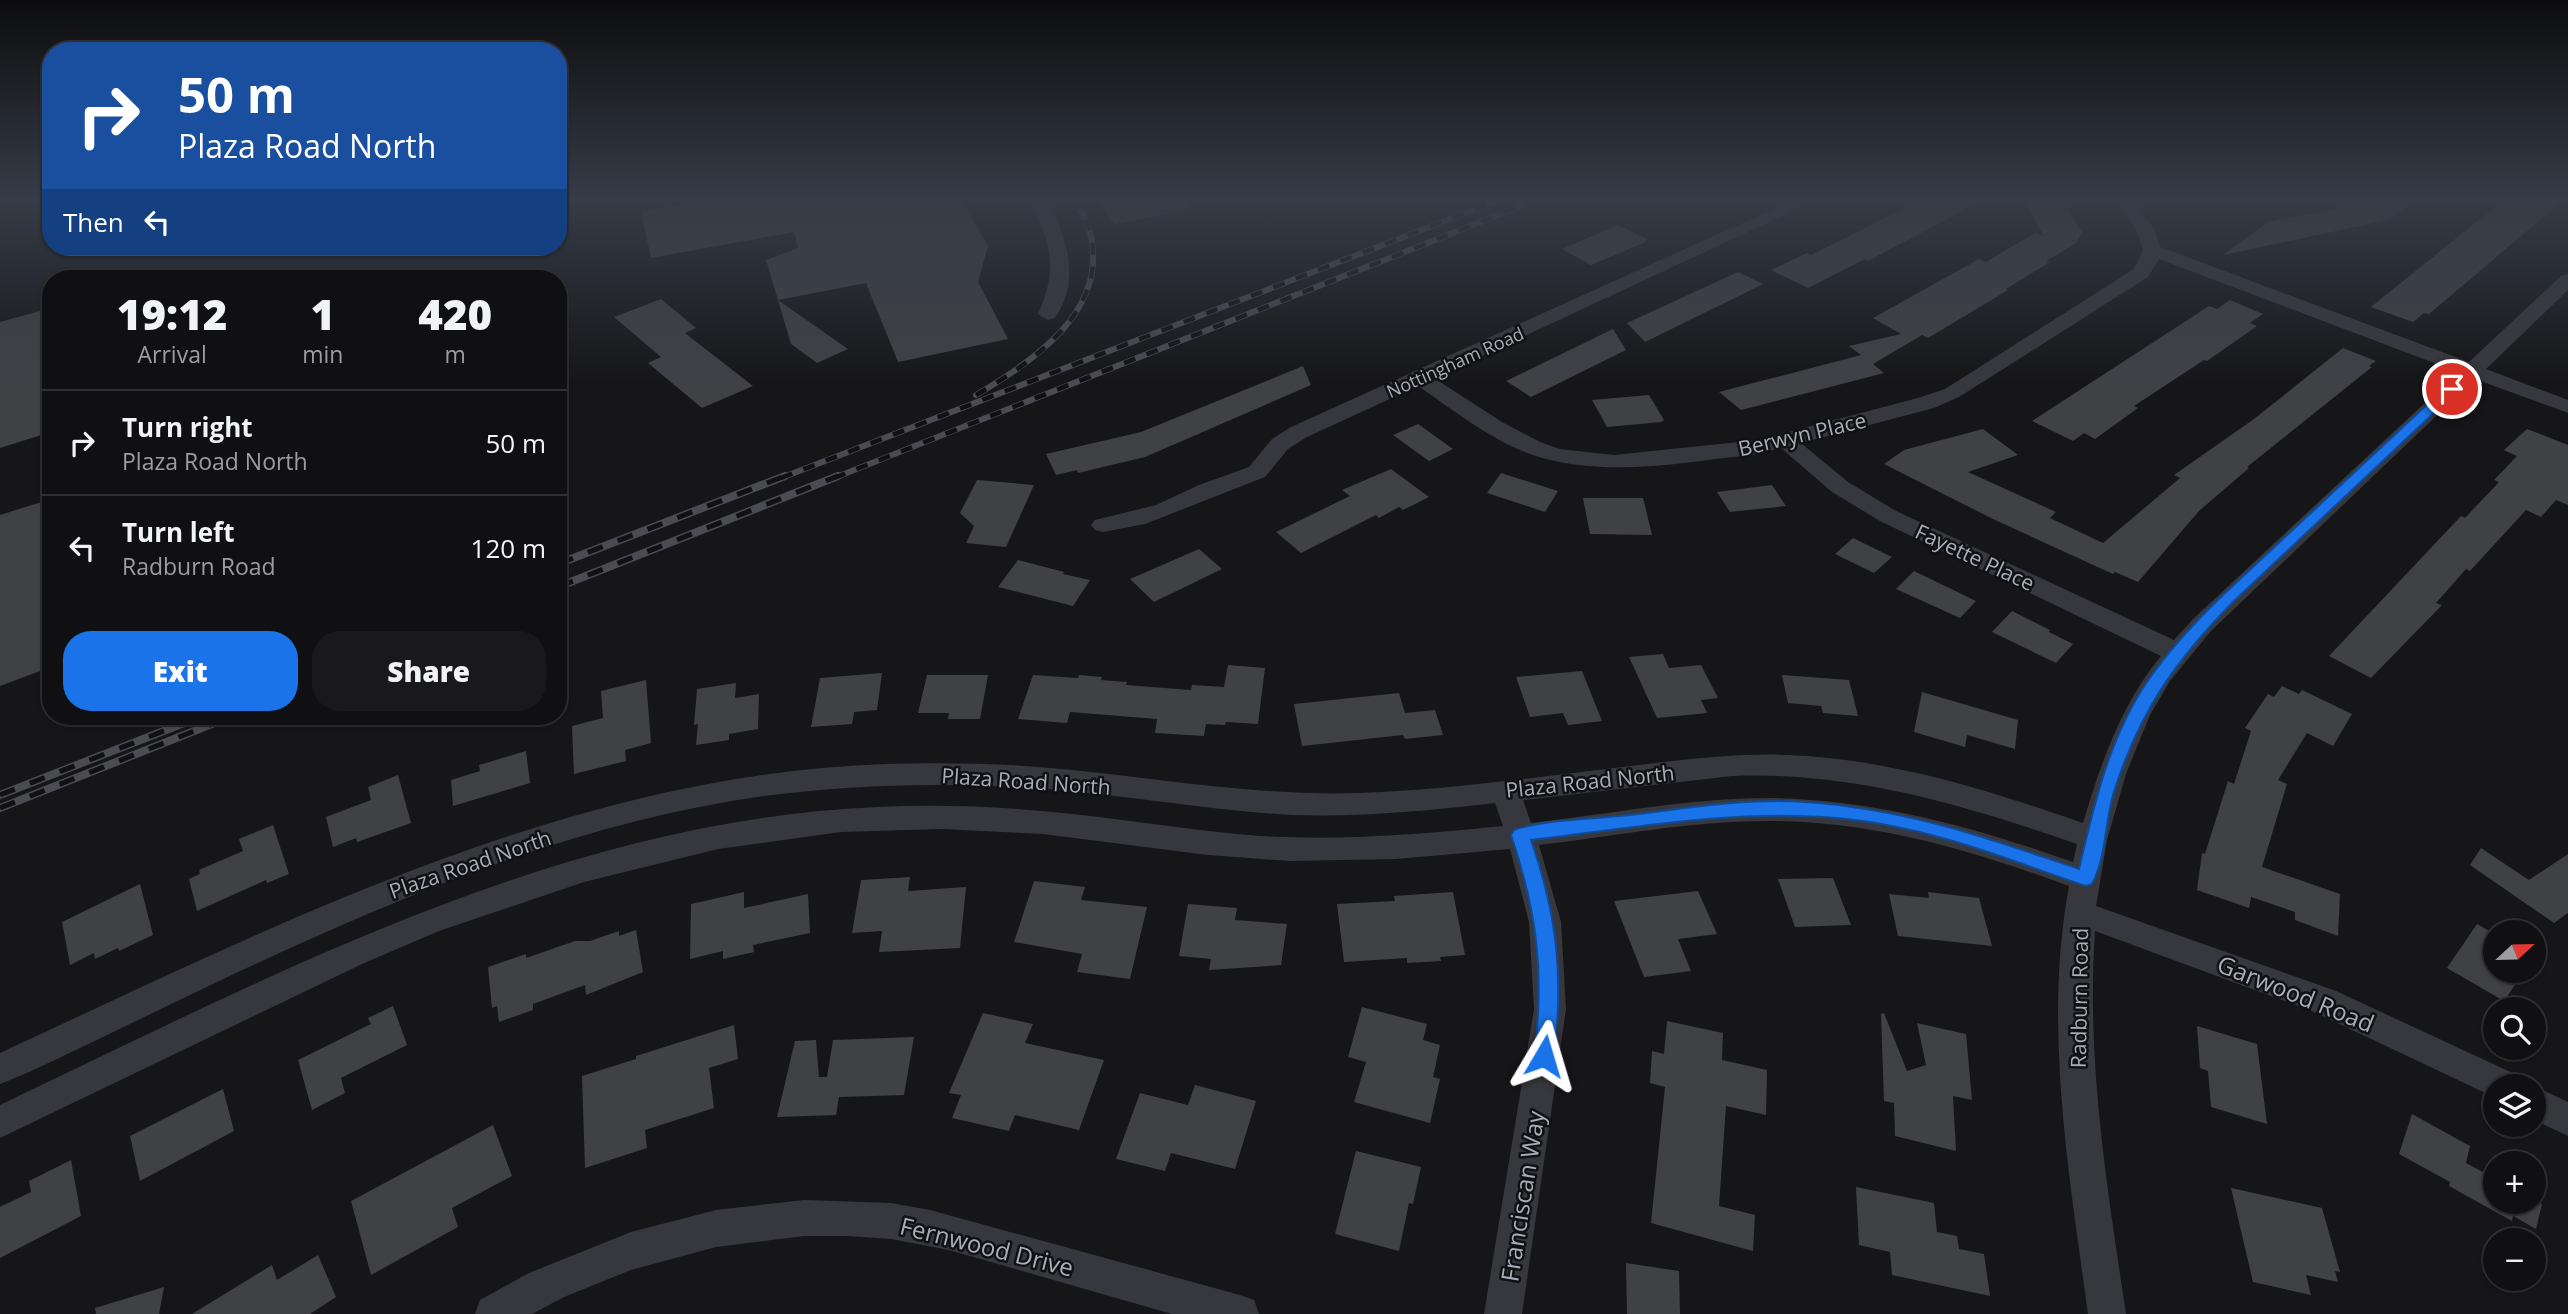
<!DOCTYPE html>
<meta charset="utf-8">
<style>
:root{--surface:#101012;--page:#19191b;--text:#f1f3f6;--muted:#9c9d9f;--line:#303032;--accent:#1a73e8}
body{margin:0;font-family:"Open Sans",sans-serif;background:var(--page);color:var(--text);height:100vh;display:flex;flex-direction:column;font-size:26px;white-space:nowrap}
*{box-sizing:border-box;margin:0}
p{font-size:23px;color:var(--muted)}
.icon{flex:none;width:38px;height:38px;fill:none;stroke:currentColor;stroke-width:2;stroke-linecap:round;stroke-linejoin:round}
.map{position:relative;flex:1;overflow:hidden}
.details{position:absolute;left:42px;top:270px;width:525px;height:455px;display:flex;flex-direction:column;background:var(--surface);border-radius:28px;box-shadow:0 2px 5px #0004,0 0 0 2px var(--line)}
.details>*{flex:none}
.guide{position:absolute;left:42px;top:42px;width:525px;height:214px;border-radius:28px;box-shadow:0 2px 5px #0004,0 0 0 2px var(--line);background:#1a4fa0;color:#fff;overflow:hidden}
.needle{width:46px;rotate:68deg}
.buttons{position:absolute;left:2483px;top:920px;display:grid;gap:14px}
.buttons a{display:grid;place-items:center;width:63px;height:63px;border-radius:50%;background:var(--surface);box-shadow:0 2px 5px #0004,0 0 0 2px var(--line);font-size:35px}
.pin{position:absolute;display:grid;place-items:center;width:60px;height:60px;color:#fff;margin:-30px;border:4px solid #fff;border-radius:50%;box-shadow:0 2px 7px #0007}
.me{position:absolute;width:77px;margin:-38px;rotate:7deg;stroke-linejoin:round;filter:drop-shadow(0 0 5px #0008)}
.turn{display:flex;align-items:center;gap:24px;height:147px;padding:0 21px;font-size:32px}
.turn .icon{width:91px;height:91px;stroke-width:2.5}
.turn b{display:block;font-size:49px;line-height:60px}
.then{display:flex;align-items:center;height:66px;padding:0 21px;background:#0003;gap:14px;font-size:26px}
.eta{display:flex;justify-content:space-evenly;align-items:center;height:119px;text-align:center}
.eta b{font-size:42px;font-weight:800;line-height:49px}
.primary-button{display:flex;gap:14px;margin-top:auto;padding:14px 21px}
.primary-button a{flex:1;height:80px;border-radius:28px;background:var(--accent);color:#fff;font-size:28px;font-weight:800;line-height:80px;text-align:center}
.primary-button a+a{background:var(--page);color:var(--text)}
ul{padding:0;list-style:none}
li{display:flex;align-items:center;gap:21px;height:105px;padding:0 21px;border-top:2px solid var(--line)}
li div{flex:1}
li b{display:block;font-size:26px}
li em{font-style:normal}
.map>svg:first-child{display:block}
</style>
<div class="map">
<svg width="2568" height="1314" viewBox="0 0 2568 1314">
<rect width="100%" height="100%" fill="#161618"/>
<path fill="#404145" d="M685,198h275l28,48 -10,36 30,57 -110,23 -32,-79 -88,17 -12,-40 32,-12 -4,-16 -143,26 -10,-46 46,-8z
M1096,198h93l1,12 -76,14z
M1925,198h62l-119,63 -3,-2 -57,29 -37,-18 36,-17 4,2z
M2022,198h39l21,34 -6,11 -30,18 4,1 -44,27 2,1 -80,48 -6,-3 -49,29 11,9 -143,37 -22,-18 142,-37 -12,-9 52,-12 -28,-16 106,-59 7,3 49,-29 9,3z
M2353,198h66l-31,22 -165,35 45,-33 72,-14z
M2506,198h60l-137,116 -5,-1 -11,9 -42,-15z
M1618,225l29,14 -3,2 2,1 -55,23 -29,-16z
M1738,272l25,12 -118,58 -18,-19z
M661,299l35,29 -11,5 68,53 -51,22 -54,-45 13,-6 -47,-40z
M778,300l70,49 -31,14 -26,-19z
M2230,300l33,14 -13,9 7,3 -50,35 -3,-1 -70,46 4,2 -43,31 -11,-6 -11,8 -41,-20 177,-115 8,3z
M51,308v124l-51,16v-126z
M1613,329l13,21 -95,47 -25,-16z
M2343,348l33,13 -7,5 3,1 -125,100 2,1 -50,43 -61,71 -23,-10 -2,2 -120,-55 -109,-55 20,-14 79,-21 35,26 -50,17 88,40 -6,6 53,25 77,-65 -6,-3 80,-56z
M1303,366l8,19 -166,72 -67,16 -1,-3 -21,5 -10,-21 95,-22z
M1649,395l15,25 -3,2 -54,5 -15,-27z
M1418,424l35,25 -24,12 -36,-26z
M2527,429l41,16v60l-12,-5 -15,17 -15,-7 -56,61 -4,-2 -30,34 6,2 -71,73 -42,-22 132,-140 4,2 34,-36 -5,-2 23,-24 -13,-6z
M1391,469l38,28 -26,13 -4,-3 -20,11 -3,-3 -75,38 -25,-21 74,-36 -8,-6z
M1501,473l57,18 -13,21 -58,-19z
M977,480l57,5 -28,62 -40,-4 8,-17 -14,-13z
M1772,485l14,21 -56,6 -13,-20z
M1583,498h60l9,37 -62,-1z
M51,499v168l-51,19v-171z
M1853,538l39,19 -18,16 -39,-19z
M1199,549l23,20 -68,33 -24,-23z
M1018,560l46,12 -1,2 27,6 -17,26 -75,-19z
M1914,571l62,30 -16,17 -64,-29z
M2012,611l38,19 -1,2 24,12 -17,19 -64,-31z
M1663,654l6,14 32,-3 17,33 -17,2 6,13 -50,5 -28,-61z
M1228,665l37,3 -7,56 -32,-2 -1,3 -19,-1 -2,12 -49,-3 2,-14 -87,-7 -3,11 -49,-4 15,-44 45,3 1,-3 23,2 -1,3 26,2 -1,3 65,5 1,-5 32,2z
M1582,671l20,50 -34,4 -5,-12 -33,4 -14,-40z
M882,673l-5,37 -23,2 -2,12 -41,3 9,-49z
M927,675h61l-8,44h-32l1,-6h-31z
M1782,675l67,5 9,36 -35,-3 -2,-7 -33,-3z
M646,680l5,63 -26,7 1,11 -52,13 -2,-48 31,-8 -2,-27z
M736,683l-1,15 24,-4 -1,35 -29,5v6l-33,5 2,-21 -4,1 3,-36z
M2282,686l17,8 3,-4 50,24 -19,32 -26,-13 -29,47 9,4 -25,83 78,27 -2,42 -43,-16v-8l-44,-15 -2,11 -52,-18 5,-37 3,1 23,-73 6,3 17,-53 -6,-3 23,-34 6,3z
M1922,692l96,28 -3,29 -48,-14 -2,12 -51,-15z
M1399,693l6,20 30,-3 8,25 -38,4 -2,-4 -101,11 -8,-42z
M526,751l4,32 -77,23 -2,-26 29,-9 -1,-6z
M398,775l13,48 -54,19 -1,-4 -23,9 -7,-30 45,-17 -3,-13z
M273,825l16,49 -22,9 -1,-3 -69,31 -8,-32 11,-5 -1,-4 44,-19 -4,-12z
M2481,848l48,32 39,-26v59l-14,10 -84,-58z
M910,877l-2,14 58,-4 -6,61 -81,4 3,-21 -30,2 9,-53z
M1833,878l18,47 -56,2 -17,-48z
M1034,881l51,6 -4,13 66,7 -17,72 -53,-7 5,-18 -68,-12z
M140,884l13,51 -34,16 -1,-3 -23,11 -1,-6 -24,12 -8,-43z
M1698,891l19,43 -39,5 13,32 -47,6 -30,-76z
M744,892v16l64,-14 2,39 -57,12 1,7 -31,7v-8l-33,8 1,-55z
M1453,892l12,63 -25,2 1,4 -34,2v-5l-63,4 -7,-58 58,-3 -1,-5z
M1928,892l51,6 13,48 -94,-10 -9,-42 40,4z
M1188,904l49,4 -2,12 52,4 -6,41 -72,5 2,-11 -32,-3z
M2477,924l19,11v36h9l14,8 -15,22 -57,-33z
M636,930l7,42 -57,23 -1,-10 -52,19v6l-34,12 -2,-16 -5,2 -4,-41 38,-13v4l49,-17h15l29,-10v5z
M393,1006l14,39 -66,33 4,15 -33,17 -14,-50 73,-36 -3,-6z
M1362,1007l65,17 -4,16 17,5 -7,32 7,2 -10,44 -76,-21 12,-40 -18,-5z
M983,1013l50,11 -8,19 79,17 -25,70 -64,-15 -6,16 -57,-13 9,-23 -12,-2z
M1884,1013l23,58 19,-6 -9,-42 49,11 6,66 -19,-4 3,55 -61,-15 -1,-33 -10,-2 -3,-87z
M1667,1021l56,12 -1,27 45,10 -1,45 -40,-9 -7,100 36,9 -2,36 -102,-28 14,-136 -15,-4 2,-32 12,3z
M734,1025l4,34 -29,9 5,40 -69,22 2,18 -62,20 -3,-92 54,-17v-3z
M2197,1026l60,18 10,80 -56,-17 -3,-36 -8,-3z
M914,1037l-10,58 -65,2 -3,18 -59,2 18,-76 21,-1 3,37h8l6,-37z
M1195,1085l61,16 -21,68 -64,-16 -6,18 -49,-12 24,-66 48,12z
M223,1089l11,42 -94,50 -10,-45z
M2412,1114l58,32 -4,17 30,16v23h38v-2l8,4 -6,25 -23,-13 -1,5 -63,-35 1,-4 -51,-28z
M493,1125l19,51 -60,32 6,19 -87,48 -20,-74z
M1356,1151l65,16 -8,37 -4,-1 -10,48 -64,-17z
M71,1160l10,56 -81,42v-51l31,-15 -2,-11z
M1856,1187l78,16 3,29 20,4 2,13 25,5 6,42 -98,-21 -2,-23 -31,-7z
M2231,1188l91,20 18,64 -5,-1 3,11 -32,-7 5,20 -58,-13z
M318,1255l18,42 -26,17h-118l80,-49 5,15z
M1626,1263l53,8 1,43h-53z
M164,1287l-5,27h-63l-1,-6z"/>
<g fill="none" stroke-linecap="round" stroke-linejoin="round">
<path fill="#37383d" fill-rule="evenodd" d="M1028,198h18c20,39 36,80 9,120l-7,2 -10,-6c21,-46 13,-73 -10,-116z
M1798,198h23l-387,180 68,44 38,20 20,7 54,6 144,-15 160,-42 27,-9 189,-120 9,-19 -6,-19 -22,-33h17l23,33 5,16 309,115 92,-86 7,-2v16l-82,79 82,31v13l-93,-34 -264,252 -41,50 -20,34 -24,59 -19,66 -11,66 240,85 183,85 5,11h-28v11l-184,-87 -217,-80c-9,129 12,256 31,383h-38c-19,-140 -45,-288 -19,-428 -98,-36 -196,-65 -301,-65 -77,0 -153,15 -229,24l22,77 5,87 -44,305h-38l50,-305 -5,-87 -19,-73 -114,10 -107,2 -81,-6 -165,-21 -101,-5 -101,3 -123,17 -134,33 -145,49 -77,33 -362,174v-33c279,-133 562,-284 877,-298 66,-3 131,0 196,7 63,7 125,17 187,22 81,5 162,-2 243,-10l-8,-23c-67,8 -134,14 -202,12 -78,-4 -155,-18 -233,-25 -99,-8 -198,-7 -296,6 -190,26 -373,104 -545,185 -47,23 -94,45 -141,68 -26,12 -51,25 -78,35v-31c281,-130 571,-279 887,-289 68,-2 137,0 204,8 90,10 179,24 269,21 94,-4 186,-17 279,-28 50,-6 100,-12 150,-10 101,4 199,35 294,68 18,-60 38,-119 78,-167l-281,-135 -48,-29 -51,-44 -22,6c-77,8 -157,26 -232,-1 -39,-15 -75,-44 -109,-67l-111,51 -19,12 -23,28 -120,47 -42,8 -8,-2 -4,-5 4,-5 61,-15 43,-20 50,-18 23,-28 19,-12zM2159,259l299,113 -265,247 -19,21 -278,-129 -48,-29 -47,-39 133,-35 25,-11 189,-120zM1732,776c119,-5 233,29 345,68l-4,18c-99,-35 -198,-63 -304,-64 -79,0 -159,16 -238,25l-8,-23z
M2534,1086l34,16v34l-34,-16z
M804,1200l87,3 39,7 310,85 14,5 5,14h-87l-223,-64 -58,-11 -43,-3h-44l-88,11 -85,23 -67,27 -32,17h-57l5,-14 49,-27 102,-41 85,-22z"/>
<g stroke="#4a4c52" stroke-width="6">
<path id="rail-far1" d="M976,395c58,-34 134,-85 114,-163 -3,-12 -11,-23 -16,-34
M781,478l723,-280
M834,478l707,-280"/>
</g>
<g stroke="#4a4c52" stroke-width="8">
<path id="rail" d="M558,564l227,-88
M558,587l280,-111
M0,795l202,-79
M0,808l232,-92"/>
</g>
<use href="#rail-far1" stroke="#111113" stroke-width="4.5" stroke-dasharray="12" stroke-linecap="butt"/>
<use href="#rail" stroke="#111113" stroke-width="5" stroke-dasharray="16" stroke-linecap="butt"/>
</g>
<linearGradient id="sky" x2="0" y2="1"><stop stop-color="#0c0c0d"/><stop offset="0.52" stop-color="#363c48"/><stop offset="1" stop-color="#363c48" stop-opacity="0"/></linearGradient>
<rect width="2568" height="382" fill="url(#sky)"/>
<path fill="#1a73e8" stroke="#114b97" stroke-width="2" d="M2452,385l6,4 -2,3 -223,210c-59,60 -95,112 -120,193 -8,28 -7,63 -21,89l-6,2c-63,-21 -124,-46 -189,-59 -121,-26 -245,-1 -366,13 26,75 33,137 23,216l-3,6 -7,3 -7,-3 -3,-6c11,-82 3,-144 -23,-221l3,-5c32,-11 82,-11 116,-15 58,-7 117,-17 175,-13 101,7 180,35 274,67 15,-65 31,-134 70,-190 21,-30 47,-58 74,-84l224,-209z"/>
<g text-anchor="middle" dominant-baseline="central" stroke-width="5" stroke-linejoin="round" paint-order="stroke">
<g font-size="18" fill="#a8adb8" stroke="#111113">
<text transform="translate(1455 362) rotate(-24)">Nottingham Road</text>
</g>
<g font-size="21" fill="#a8adb8" stroke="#111113">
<text transform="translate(1802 434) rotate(-13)">Berwyn Place</text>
<text transform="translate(1975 557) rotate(25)">Fayette Place</text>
<text transform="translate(1026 781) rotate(4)">Plaza Road North</text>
<text transform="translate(1590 781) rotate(-6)">Plaza Road North</text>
<text transform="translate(470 864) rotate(-19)">Plaza Road North</text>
<text transform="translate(2079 998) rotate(-89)">Radburn Road</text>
</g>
<g font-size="24" fill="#a8adb8" stroke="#111113">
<text transform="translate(2296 993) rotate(22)">Garwood Road</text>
<text transform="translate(1522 1196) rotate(-81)">Franciscan Way</text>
<text transform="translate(987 1246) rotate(14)">Fernwood Drive</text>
</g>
</g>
</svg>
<div class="buttons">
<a><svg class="needle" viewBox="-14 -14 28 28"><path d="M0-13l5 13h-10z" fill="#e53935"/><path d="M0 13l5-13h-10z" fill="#9c9d9f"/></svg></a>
<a><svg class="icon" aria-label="search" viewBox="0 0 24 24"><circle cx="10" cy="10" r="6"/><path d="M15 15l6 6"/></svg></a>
<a><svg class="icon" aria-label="layers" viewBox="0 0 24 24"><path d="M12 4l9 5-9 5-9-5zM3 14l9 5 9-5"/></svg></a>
<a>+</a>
<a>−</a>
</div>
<div class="pin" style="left:2452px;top:389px;background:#d93025"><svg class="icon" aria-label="arrive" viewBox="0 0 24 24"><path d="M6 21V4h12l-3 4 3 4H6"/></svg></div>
<svg class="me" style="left:1544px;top:1056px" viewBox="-20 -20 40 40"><path d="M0-17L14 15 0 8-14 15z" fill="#1a73e8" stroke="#fff" stroke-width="4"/></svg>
<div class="guide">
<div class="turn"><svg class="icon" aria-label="right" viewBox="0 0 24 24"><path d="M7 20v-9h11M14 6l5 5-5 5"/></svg><div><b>50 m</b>Plaza Road North</div></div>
<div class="then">Then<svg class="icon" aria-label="left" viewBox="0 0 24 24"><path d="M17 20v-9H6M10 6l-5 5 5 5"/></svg></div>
</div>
<section class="details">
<div class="eta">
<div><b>19:12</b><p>Arrival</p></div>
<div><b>1</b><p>min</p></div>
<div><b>420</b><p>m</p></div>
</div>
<ul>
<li><svg class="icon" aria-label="right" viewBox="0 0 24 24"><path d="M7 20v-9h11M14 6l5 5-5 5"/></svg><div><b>Turn right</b><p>Plaza Road North</p></div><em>50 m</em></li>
<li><svg class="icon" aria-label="left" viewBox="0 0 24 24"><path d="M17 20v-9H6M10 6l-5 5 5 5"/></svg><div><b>Turn left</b><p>Radburn Road</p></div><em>120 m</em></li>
</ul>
<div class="primary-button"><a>Exit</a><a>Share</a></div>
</section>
</div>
